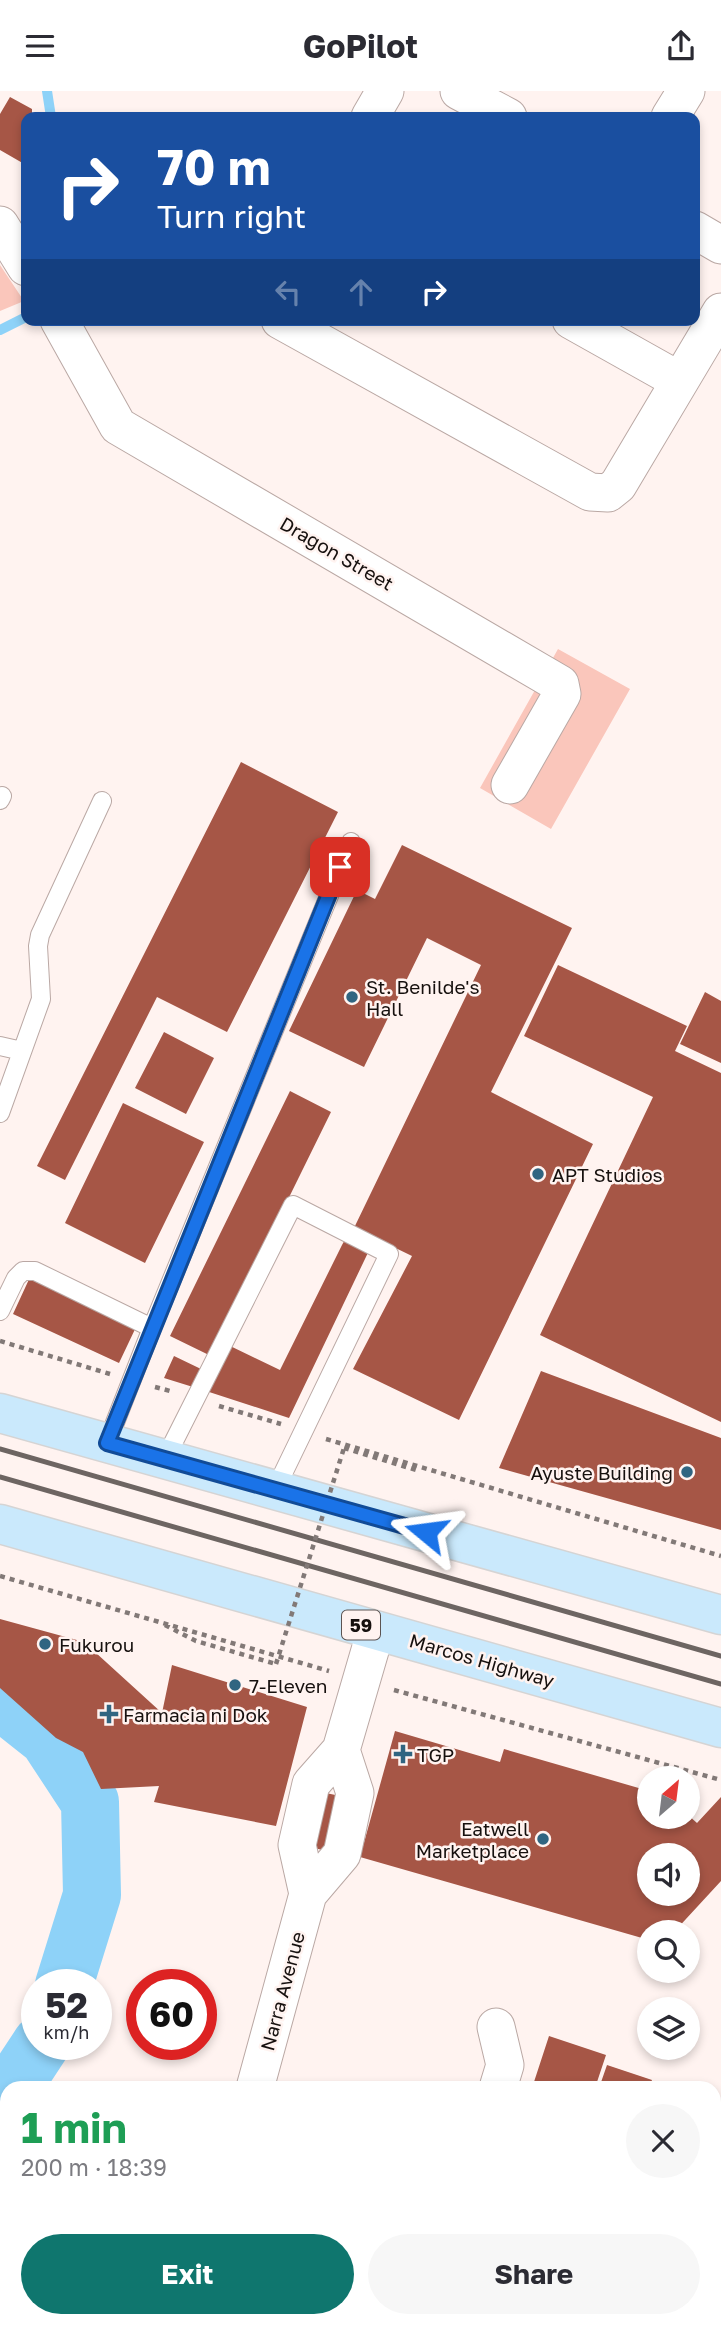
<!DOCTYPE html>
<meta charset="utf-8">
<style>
:root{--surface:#fff;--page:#f7f7f7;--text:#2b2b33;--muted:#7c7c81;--accent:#0f766e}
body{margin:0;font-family:"Golos Text",sans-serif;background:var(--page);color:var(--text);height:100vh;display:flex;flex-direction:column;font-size:26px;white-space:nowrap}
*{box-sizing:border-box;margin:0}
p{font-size:23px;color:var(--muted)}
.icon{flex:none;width:38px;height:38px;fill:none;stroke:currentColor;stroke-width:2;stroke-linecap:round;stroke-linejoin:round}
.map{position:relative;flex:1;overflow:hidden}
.drawer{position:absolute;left:0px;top:1990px;width:721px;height:247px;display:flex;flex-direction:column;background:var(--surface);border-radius:21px 21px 0 0;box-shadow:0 4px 10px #0003}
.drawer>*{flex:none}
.hud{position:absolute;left:21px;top:21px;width:679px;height:214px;border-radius:14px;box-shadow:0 4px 10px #0003;background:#1a4fa0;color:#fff;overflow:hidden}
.needle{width:46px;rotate:28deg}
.fabs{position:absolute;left:637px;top:1675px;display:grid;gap:14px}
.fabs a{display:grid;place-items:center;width:63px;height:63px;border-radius:50%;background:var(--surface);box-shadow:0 4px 10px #0003;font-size:35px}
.speed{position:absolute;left:21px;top:1878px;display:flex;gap:14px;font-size:35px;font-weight:700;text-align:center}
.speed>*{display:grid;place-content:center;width:91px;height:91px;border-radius:50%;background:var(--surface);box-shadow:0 4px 10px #0003;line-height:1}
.speed small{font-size:18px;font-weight:400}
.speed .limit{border:10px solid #d22;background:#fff;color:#111}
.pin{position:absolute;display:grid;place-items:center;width:60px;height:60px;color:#fff;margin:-30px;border-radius:14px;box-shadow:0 4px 10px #0006}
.me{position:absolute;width:77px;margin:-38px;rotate:286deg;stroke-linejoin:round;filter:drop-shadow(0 0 5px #0008)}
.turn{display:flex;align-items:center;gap:24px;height:147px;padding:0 21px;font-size:32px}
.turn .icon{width:91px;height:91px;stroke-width:2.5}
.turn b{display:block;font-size:49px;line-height:60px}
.lanes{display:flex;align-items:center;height:66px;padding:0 21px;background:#0003;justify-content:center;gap:35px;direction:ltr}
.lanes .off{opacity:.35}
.round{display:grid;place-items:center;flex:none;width:74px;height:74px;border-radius:37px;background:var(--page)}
.head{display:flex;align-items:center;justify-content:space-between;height:119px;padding:0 21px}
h1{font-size:42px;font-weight:700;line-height:52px;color:#1e9e55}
.action{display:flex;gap:14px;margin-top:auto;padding:14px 21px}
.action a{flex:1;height:80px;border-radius:42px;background:var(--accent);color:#fff;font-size:28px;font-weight:700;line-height:80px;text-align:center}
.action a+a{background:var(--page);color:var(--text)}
header{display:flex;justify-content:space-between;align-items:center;height:91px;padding:0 21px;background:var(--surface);font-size:32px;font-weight:700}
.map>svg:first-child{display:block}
</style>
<header><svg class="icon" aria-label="menu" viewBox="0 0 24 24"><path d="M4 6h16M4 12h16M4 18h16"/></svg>GoPilot<svg class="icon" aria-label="share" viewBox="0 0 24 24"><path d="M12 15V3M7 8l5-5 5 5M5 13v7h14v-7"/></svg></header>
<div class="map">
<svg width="721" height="2235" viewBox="0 0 721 2235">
<rect width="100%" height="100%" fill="#fff3f0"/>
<path fill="#fac6bb" d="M0,174l24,36 -24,10z
M558,558l72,40 -79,140 -71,-41z"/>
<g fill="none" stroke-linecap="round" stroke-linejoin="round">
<path stroke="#8ed2f8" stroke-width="10" d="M47,0l4,26
M0,239l26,-13"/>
<path stroke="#8ed2f8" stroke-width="58" d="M0,1609l48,38 42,64 2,93 -28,90
M8,1997l8,-6 25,-38"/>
</g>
<path fill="#a65646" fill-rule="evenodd" d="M10,6l22,12v8h-6v48l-26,-15v-36z
M241,671l97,50 -111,220 -70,-35 -92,183 -28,-14z
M402,754l170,83 -81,164 102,52 -134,276 -106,-51 59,-113 -37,-18 -86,180 -86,-28 21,-47 56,27 62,-125 10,-18 2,1 127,-263 -54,-27 -63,129 -75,-36 68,-141 18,9z
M558,874l129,61 -12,25 46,22v349l-181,-87 113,-238 -129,-61z
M705,901l16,9v62l-41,-19z
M164,941l50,26 -28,56 -51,-26z
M290,1000l41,21 -120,244 -41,-20z
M123,1012l81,39 -59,121 -80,-40z
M31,1184l106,50 -18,38 -106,-49z
M174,1265l27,13 -8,18 -29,-9z
M541,1280l180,67v92l-222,-62z
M0,1528l84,23 78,71 10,-48 135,42 -31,119 -122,-24 5,-16 -58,3 -18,-37 -27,-14 -56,-50z
M395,1640l105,31 4,-13 145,42v26l39,-2 9,8 24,-26v84l-47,51h-25v8l-289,-83zM649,1764h39v38h-39z
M321,1701l24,5 -13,55 -23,-5z
M549,1945l57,19 -11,33h-63z
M607,1974l45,15 -3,8h-50z
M714,2229l7,2v4h-208l2,-5z
M230,2230h83l-1,5h-83z"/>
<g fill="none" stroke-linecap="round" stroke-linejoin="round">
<g stroke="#baa8a4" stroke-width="20">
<path id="lane" d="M0,709l2,-4
M0,955l22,5
M0,1022l41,-114 -3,-53 2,-11 62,-134
M0,1220l16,-33 7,-7h12l117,57 -45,115
M152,1237l199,-486
M165,1368l128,-254 96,49 -114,236"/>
</g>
<g stroke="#baa8a4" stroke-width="39">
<path id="street" d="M459,0l49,26
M370,26l15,-26
M670,26l16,-26
M0,134l26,42
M695,139l26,15
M59,229l59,106 442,258 2,10 -52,91
M280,229l310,172 18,1 10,-8 103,-173
M571,229l107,60
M308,1803l-11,-49 14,-61 30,-34 35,-120
M496,1936l9,38 -7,23
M255,1997l53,-194 34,-40 13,-61 -14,-43
M714,2202l7,2
M190,2235l2,-5
M425,2235l2,-5"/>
</g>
<g stroke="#d5d4d4" stroke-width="41">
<path id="primary" d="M0,1322l721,202
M0,1433l721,204"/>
</g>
<path stroke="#827977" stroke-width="4.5" stroke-dasharray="5 5" stroke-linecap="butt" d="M0,1250l110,33
M155,1296l19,5
M219,1315l62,18
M326,1348l395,117
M344,1357l72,22
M0,1485l329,95
M165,1534l31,16 80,23
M394,1599l327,90"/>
<use href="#lane" stroke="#fff" stroke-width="18"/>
<use href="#street" stroke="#fff" stroke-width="37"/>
<use href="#primary" stroke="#cae9fc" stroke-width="38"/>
<path stroke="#6d6562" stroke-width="5" d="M0,1358l721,207
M0,1386l721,207"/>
<path stroke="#827977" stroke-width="4.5" stroke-dasharray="5 5" stroke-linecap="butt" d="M276,1573l68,-216"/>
</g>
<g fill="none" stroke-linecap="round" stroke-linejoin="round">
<g stroke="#114b97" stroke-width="18">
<path id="route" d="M340,776l-233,576 319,89"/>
</g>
<use href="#route" stroke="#1a73e8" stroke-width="12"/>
</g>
<g fill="#306581" stroke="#fff3f0" stroke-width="2.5">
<circle cx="352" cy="906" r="7"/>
<circle cx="538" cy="1083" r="7"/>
<circle cx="687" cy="1381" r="7"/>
<circle cx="45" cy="1553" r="7"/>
<circle cx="235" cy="1594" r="7"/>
<path d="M105.5 1612.5h7v7h7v7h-7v7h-7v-7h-7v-7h7z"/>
<path d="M399.5 1652.5h7v7h7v7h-7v7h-7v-7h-7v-7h7z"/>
<circle cx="543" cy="1748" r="7"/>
</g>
<g text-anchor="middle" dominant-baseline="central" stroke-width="5" stroke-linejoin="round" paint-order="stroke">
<rect fill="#fff3f0" stroke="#5c5452" stroke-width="2" x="342" y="1519.5" width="38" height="29" rx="5"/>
<g font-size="18" font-weight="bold" fill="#16100e">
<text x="361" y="1534">59</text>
</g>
<g font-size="19" fill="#16100e" stroke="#fff3f0">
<text transform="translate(337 462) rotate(30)">Dragon Street</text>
<text transform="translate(482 1569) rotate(16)">Marcos Highway</text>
<text transform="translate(282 1900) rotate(-75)">Narra Avenue</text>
</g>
<g font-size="19" fill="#16100e" stroke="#fff3f0" text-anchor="start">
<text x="366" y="895">St. Benilde's<tspan x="366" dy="22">Hall</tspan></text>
<text x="552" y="1083">APT Studios</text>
<text x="673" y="1381" text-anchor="end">Ayuste Building</text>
<text x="59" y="1553">Fukurou</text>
<text x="249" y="1594">7-Eleven</text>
<text x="123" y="1623">Farmacia ni Dok</text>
<text x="417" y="1663">TGP</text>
<text x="529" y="1737" text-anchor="end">Eatwell<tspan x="529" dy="22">Marketplace</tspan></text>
</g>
</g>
</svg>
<div class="fabs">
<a><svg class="needle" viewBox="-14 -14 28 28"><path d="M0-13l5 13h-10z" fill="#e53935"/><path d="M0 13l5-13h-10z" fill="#7c7c81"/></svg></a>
<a><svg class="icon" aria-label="sound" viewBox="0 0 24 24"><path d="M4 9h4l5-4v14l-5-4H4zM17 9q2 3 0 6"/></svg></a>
<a><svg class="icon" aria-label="search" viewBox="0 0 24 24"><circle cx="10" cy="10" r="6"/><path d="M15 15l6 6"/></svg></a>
<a><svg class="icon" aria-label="layers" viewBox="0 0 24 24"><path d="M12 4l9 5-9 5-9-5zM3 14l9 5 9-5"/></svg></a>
</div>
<div class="speed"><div>52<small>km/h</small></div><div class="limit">60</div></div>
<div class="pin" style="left:340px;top:776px;background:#d93025"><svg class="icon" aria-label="arrive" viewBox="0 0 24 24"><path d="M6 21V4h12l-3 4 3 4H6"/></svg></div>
<svg class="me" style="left:426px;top:1441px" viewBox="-20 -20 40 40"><path d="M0-17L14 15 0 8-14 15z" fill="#1a73e8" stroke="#fff" stroke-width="4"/></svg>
<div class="hud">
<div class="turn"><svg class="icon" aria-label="right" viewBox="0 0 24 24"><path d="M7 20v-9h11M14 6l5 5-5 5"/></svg><div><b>70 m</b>Turn right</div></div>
<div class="lanes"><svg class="icon off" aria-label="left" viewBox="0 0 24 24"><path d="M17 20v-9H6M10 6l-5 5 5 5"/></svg><svg class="icon off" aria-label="ahead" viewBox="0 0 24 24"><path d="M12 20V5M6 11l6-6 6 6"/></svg><svg class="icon" aria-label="right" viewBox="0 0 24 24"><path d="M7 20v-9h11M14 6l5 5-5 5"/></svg></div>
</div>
<section class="drawer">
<div class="head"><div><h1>1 min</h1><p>200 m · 18:39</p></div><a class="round"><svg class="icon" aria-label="close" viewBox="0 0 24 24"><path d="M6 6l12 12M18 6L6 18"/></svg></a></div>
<div class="action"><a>Exit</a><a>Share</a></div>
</section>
</div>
